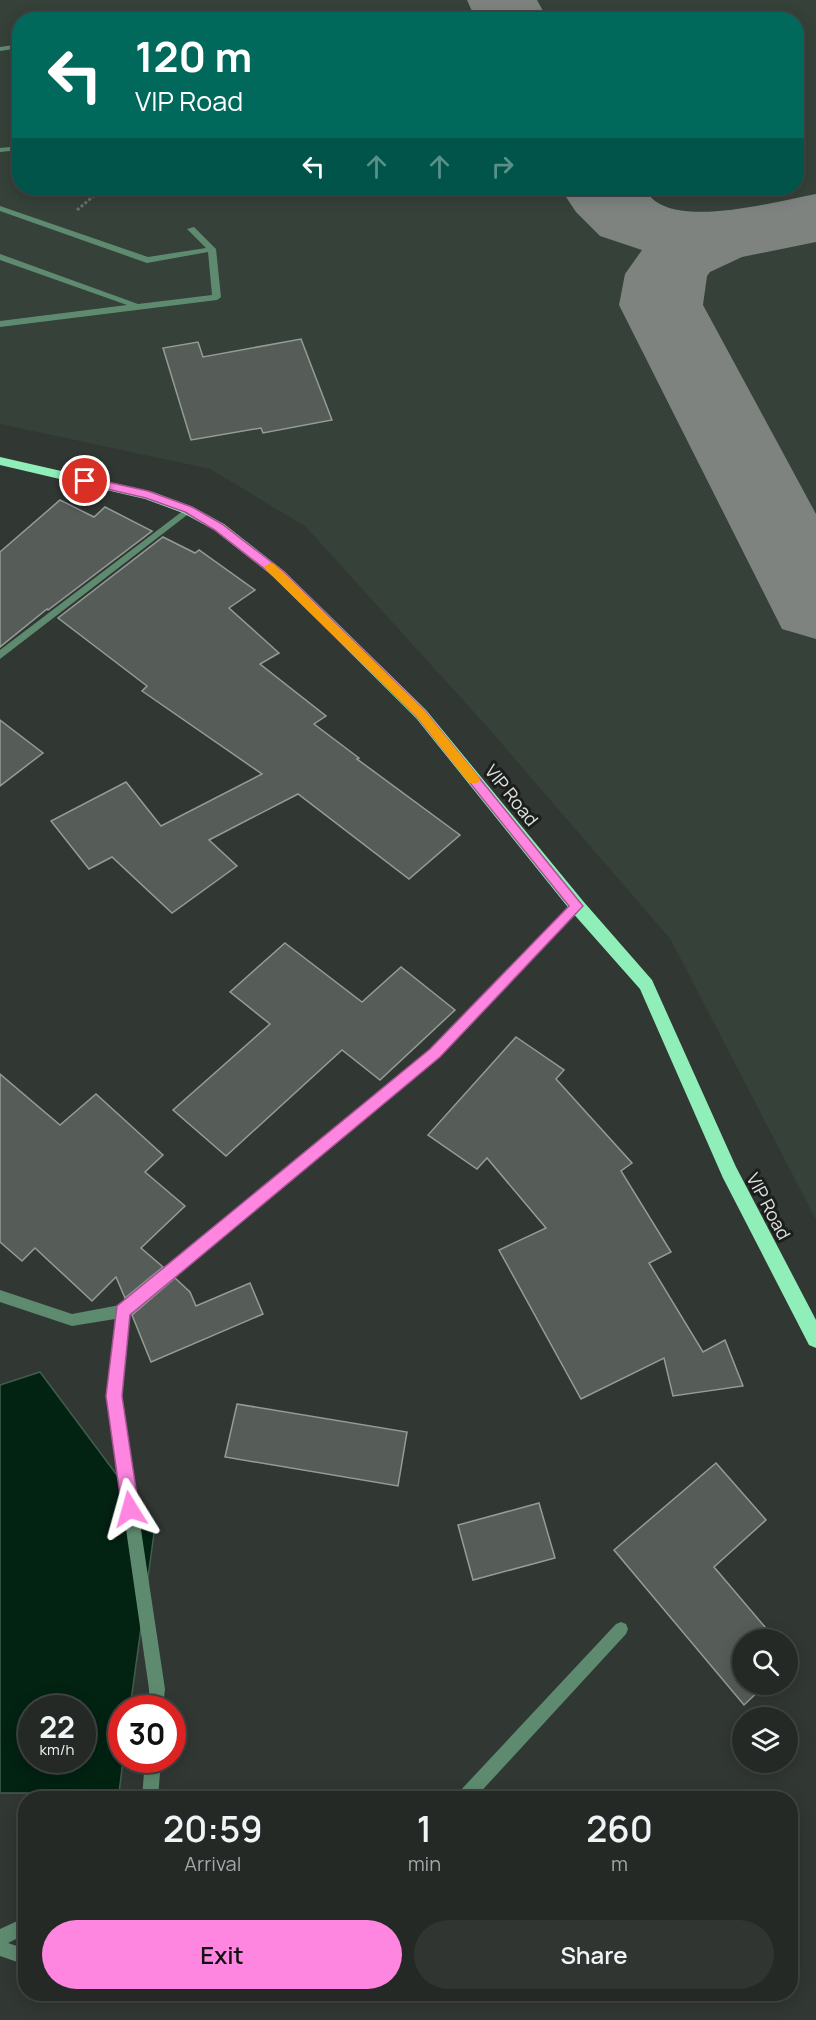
<!DOCTYPE html>
<style>
:root{--surface:#252926;--page:#313532;--text:#f1f3f6;--muted:#a3a6a7;--line:#424543;--accent:#fe85e0}
body{margin:0;font-family:Manrope,sans-serif;background:var(--page);color:var(--text);height:100vh;display:flex;flex-direction:column;font-size:22px;white-space:nowrap}
*{box-sizing:border-box;margin:0}
p{font-size:20px;color:var(--muted)}
.icon{flex:none;width:33px;height:33px;fill:none;stroke:currentColor;stroke-width:2;stroke-linecap:round;stroke-linejoin:round}
.map{position:relative;flex:1;overflow:hidden}
.drawer{position:absolute;left:18px;top:1791px;width:780px;height:210px;display:flex;flex-direction:column;background:var(--surface);border-radius:24px;box-shadow:0 3px 15px #0003,0 0 0 2px var(--line)}
.drawer>*{flex:none}
.guide{position:absolute;left:12px;top:12px;width:792px;height:183px;border-radius:24px;box-shadow:0 3px 15px #0003,0 0 0 2px var(--line);background:#00695c;color:#fff;overflow:hidden}
.buttons{position:absolute;left:732px;top:1629px;display:grid;gap:12px}
.buttons a{display:grid;place-items:center;width:66px;height:66px;border-radius:50%;background:var(--surface);box-shadow:0 3px 15px #0003,0 0 0 2px var(--line);font-size:30px}
.speed{position:absolute;left:18px;top:1695px;display:flex;gap:12px;font-size:30px;font-weight:700;text-align:center}
.speed>*{display:grid;place-content:center;width:78px;height:78px;border-radius:50%;background:var(--surface);box-shadow:0 3px 15px #0003,0 0 0 2px var(--line);line-height:1}
.speed small{font-size:15px;font-weight:400}
.speed .limit{border:9px solid #d22;background:#fff;color:#111}
.pin{position:absolute;display:grid;place-items:center;width:51px;height:51px;color:#fff;margin:-26px;border:3px solid #fff;border-radius:50%;box-shadow:0 2px 6px #0007}
.me{position:absolute;width:66px;margin:-33px;rotate:352deg;stroke-linejoin:round;filter:drop-shadow(0 0 4px #0008)}
.turn{display:flex;align-items:center;gap:21px;height:126px;padding:0 24px;font-size:27px}
.turn .icon{width:78px;height:78px;stroke-width:2.5}
.turn b{display:block;font-size:42px;line-height:51px}
.lanes{display:flex;align-items:center;height:57px;padding:0 24px;background:#0003;justify-content:center;gap:30px;direction:ltr}
.lanes .off{opacity:.35}
.eta{display:flex;justify-content:space-evenly;align-items:center;height:102px;text-align:center}
.eta b{font-size:36px;font-weight:600;line-height:42px}
.action{display:flex;gap:12px;margin-top:auto;padding:12px 24px}
.action a{flex:1;height:69px;border-radius:36px;background:var(--accent);color:#111;font-size:24px;font-weight:600;line-height:69px;text-align:center}
.action a+a{background:var(--page);color:var(--text)}
.map>svg:first-child{display:block}
</style>
<div class="map">
<svg width="816" height="2020" viewBox="0 0 816 2020">
<rect width="100%" height="100%" fill="#313733"/>
<path fill="#354139" fill-rule="evenodd" d="M0,0h816v1220l-145,-280 -181,-210 -184,-203 -96,-58 -210,-45zM20,20h776v168h-776z"/>
<path fill="#022212" stroke="#445c50" stroke-width="1.5" fill-rule="evenodd" d="M40,1372l115,154 -25,182h-8l1,52 -4,33h-119v-408zM32,1708h50v52h-50z"/>
<g fill="none" stroke-linecap="round" stroke-linejoin="round">
<path fill="#7e8380" fill-rule="evenodd" d="M467,0h70l11,20h-72z
M560,188h82c4,4 8,9 13,13 34,25 122,0 161,-7v48l-74,15 -32,15 -3,4 -4,29 113,209v125l-34,-10 -163,-324 6,-31 17,-24 -42,-14 -24,-24z"/>
</g>
<path fill="#565d59" stroke="#959c97" stroke-width="1.5" d="M301,339l31,81 -69,13 -2,-5 -70,12 -28,-92 35,-6 5,15z
M60,500l34,17 11,-10 47,24 -104,79 -1,-1 -47,38v-95z
M163,537l32,16 4,-3 56,40 -26,18 50,45 -19,11 66,52 -12,8 45,34 -2,1 103,76 -51,44 -111,-85 -89,46 28,26 -65,47 -60,-56 -23,12 -38,-48 75,-39 35,44 101,-52 -120,-83 5,-5 -89,-68z
M0,720l43,33 -43,33z
M285,943l77,59 39,-35 54,43 -75,70 -38,-30 -116,106 -53,-46 97,-86 -40,-32z
M516,1037l48,33 -8,9 76,84 -11,8 50,81 -22,11 54,89 22,-12 18,46 -70,10 -9,-38 -83,41 -82,-149 47,-22 -59,-70 -10,11 -49,-34z
M0,1074l60,51 36,-31 67,61 -18,17 40,34 -44,42 22,19 -38,31 -9,-21 -24,24 -57,-53 -13,13 -22,-19z
M175,1278l15,14 6,14 54,-23 13,31 -112,48 -19,-47z
M237,1404l170,28 -9,54 -173,-29z
M716,1463l50,57 -52,47 62,73h-34v44h24l-22,21 -130,-155z
M539,1503l16,55 -82,22 -15,-55z"/>
<g fill="none" stroke-linecap="round" stroke-linejoin="round">
<path stroke="#676d69" stroke-width="3" stroke-dasharray="3 2" stroke-linecap="butt" d="M77,210l26,-22"/>
<path fill="#5e8b70" fill-rule="evenodd" d="M20,44v4l-20,3v-4z
M20,146v4l-20,2v-4z
M0,206l148,51 58,-9 -19,-19 7,-2 22,22 5,48 -4,3 -217,27v-6l127,-16 -127,-45v-6l138,50 74,-9 -4,-43 -61,11 -147,-52z"/>
<path fill="#5e8b70" fill-rule="evenodd" d="M188,507l5,3 -2,2 -191,147v-9z
M577,901l4,2 2,3 -2,3 -142,148 -310,257 -8,83 44,292 -2,19h-14v-19l-42,-292 8,-78 -43,7 -72,-24v-12l72,24 48,-9 311,-256 142,-146z
M621,1622l5,2 2,5 -2,5 -151,164h-18l2,-6 157,-168z
M145,1760h16l-3,38h-16z
M26,1917v17l-18,9 18,6v16l-26,-9v-27z"/>
<path fill="#90efb9" fill-rule="evenodd" d="M0,457l153,35 40,15 31,17 60,47 142,139 157,191 69,79 84,187 80,153v28l-7,-3 -86,-167 -83,-189 -69,-78 -155,-193 -142,-141 -60,-47 -31,-17 -38,-14 -145,-34z"/>
</g>
<path fill="#fe85e0" stroke="#a55692" stroke-width="1.5" d="M85,477l63,14 44,16 30,17 61,47 142,140 158,195 -143,151 -310,258 -8,81 17,113 -3,6 -6,2 -5,-2 -3,-6 -16,-113 11,-90 313,-257 139,-143 -152,-189 -142,-140 -60,-47 -30,-18 -39,-14 -65,-15v-5z"/>
<path fill="#f59e0b" d="M270,563l4,1 151,147 53,65 2,3 -2,4h-9l-52,-66 -151,-147 -2,-3z"/>
<g text-anchor="middle" dominant-baseline="central" stroke-width="6" stroke-linejoin="round" paint-order="stroke">
<g font-size="18" fill="#dfe3e0" stroke="#1b1e1c">
<text transform="translate(512 795) rotate(51)">VIP Road</text>
<text transform="translate(769 1206) rotate(62)">VIP Road</text>
</g>
</g>
</svg>
<div class="buttons">
<a><svg class="icon" aria-label="search" viewBox="0 0 24 24"><circle cx="10" cy="10" r="6"/><path d="M15 15l6 6"/></svg></a>
<a><svg class="icon" aria-label="layers" viewBox="0 0 24 24"><path d="M12 4l9 5-9 5-9-5zM3 14l9 5 9-5"/></svg></a>
</div>
<div class="speed"><div>22<small>km/h</small></div><div class="limit">30</div></div>
<div class="pin" style="left:85px;top:481px;background:#d93025"><svg class="icon" aria-label="arrive" viewBox="0 0 24 24"><path d="M6 21V4h12l-3 4 3 4H6"/></svg></div>
<svg class="me" style="left:130px;top:1509px" viewBox="-20 -20 40 40"><path d="M0-17L14 15 0 8-14 15z" fill="#fe85e0" stroke="#fff" stroke-width="4"/></svg>
<div class="guide">
<div class="turn"><svg class="icon" aria-label="left" viewBox="0 0 24 24"><path d="M17 20v-9H6M10 6l-5 5 5 5"/></svg><div><b>120 m</b>VIP Road</div></div>
<div class="lanes"><svg class="icon" aria-label="left" viewBox="0 0 24 24"><path d="M17 20v-9H6M10 6l-5 5 5 5"/></svg><svg class="icon off" aria-label="ahead" viewBox="0 0 24 24"><path d="M12 20V5M6 11l6-6 6 6"/></svg><svg class="icon off" aria-label="ahead" viewBox="0 0 24 24"><path d="M12 20V5M6 11l6-6 6 6"/></svg><svg class="icon off" aria-label="right" viewBox="0 0 24 24"><path d="M7 20v-9h11M14 6l5 5-5 5"/></svg></div>
</div>
<section class="drawer">
<div class="eta">
<div><b>20:59</b><p>Arrival</p></div>
<div><b>1</b><p>min</p></div>
<div><b>260</b><p>m</p></div>
</div>
<div class="action"><a>Exit</a><a>Share</a></div>
</section>
</div>
